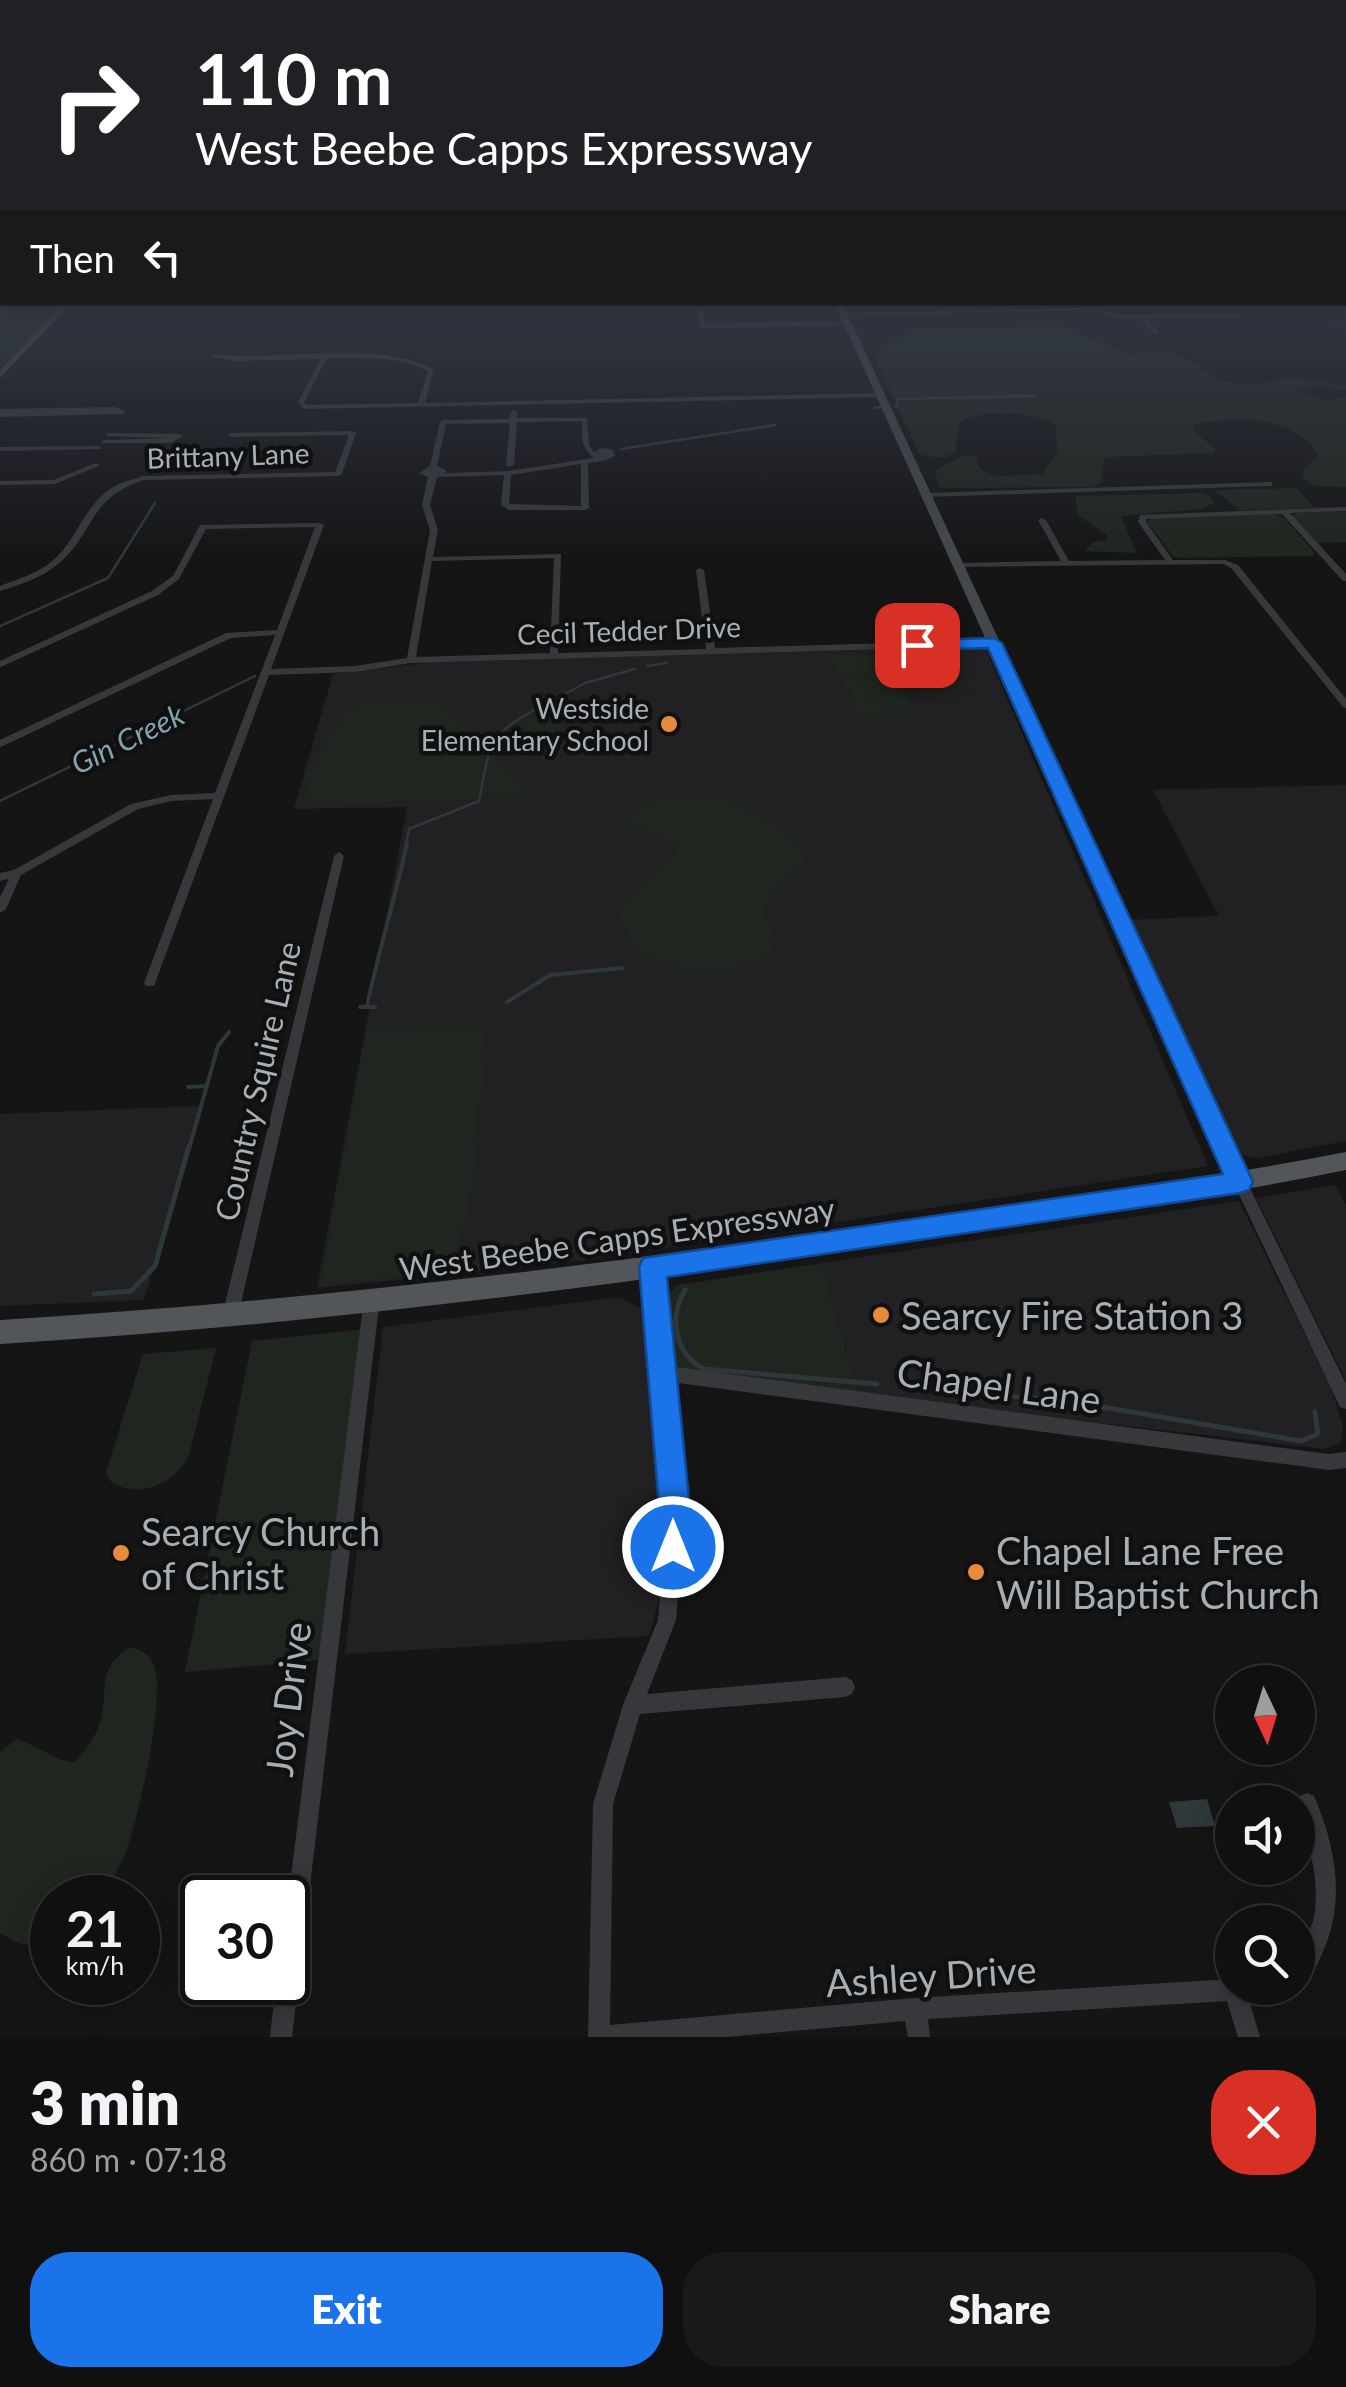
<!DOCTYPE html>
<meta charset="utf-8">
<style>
:root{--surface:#101010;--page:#191919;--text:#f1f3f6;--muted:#9c9d9f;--line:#303030;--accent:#1a73e8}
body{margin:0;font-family:Lato,sans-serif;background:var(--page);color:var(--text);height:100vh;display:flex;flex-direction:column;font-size:38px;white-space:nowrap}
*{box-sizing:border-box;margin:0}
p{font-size:32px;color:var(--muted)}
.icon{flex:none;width:55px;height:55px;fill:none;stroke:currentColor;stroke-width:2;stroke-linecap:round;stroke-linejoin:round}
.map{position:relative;height:2037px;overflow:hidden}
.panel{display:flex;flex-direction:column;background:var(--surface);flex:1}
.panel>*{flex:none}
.top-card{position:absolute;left:0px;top:0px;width:1348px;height:305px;box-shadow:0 5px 25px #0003,0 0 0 2px var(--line);background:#202124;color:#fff;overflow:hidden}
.needle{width:65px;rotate:176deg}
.buttons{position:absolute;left:1215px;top:1665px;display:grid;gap:20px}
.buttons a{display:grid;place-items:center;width:100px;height:100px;border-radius:50%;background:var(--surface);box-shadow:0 5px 25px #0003,0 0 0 2px var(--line);font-size:50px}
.speed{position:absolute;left:30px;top:1875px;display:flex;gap:20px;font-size:50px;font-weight:700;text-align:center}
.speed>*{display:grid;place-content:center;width:130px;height:130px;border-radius:50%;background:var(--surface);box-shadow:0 5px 25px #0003,0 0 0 2px var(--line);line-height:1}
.speed small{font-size:25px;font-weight:400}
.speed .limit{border:5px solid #111;border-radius:15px;background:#fff;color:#111}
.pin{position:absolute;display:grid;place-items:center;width:85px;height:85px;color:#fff;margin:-42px;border-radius:20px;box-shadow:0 5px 15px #0006}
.me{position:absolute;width:110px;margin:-55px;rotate:0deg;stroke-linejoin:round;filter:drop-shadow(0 0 8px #0008)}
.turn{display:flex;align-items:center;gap:35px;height:210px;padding:0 30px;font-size:45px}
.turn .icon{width:130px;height:130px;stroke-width:2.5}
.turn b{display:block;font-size:70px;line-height:85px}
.then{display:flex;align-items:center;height:95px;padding:0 30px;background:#0003;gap:20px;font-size:38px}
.round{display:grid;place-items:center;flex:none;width:105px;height:105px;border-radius:40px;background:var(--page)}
.summary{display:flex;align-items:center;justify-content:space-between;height:170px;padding:0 30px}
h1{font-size:60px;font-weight:800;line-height:75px}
.button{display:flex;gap:20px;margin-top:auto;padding:20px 30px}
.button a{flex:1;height:115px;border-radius:40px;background:var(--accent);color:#fff;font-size:40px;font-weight:800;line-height:115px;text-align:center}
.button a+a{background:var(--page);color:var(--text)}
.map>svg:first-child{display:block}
</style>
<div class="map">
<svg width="1346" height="2037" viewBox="0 0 1346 2037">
<rect width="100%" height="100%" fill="#151516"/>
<path fill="#212123" d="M985,647l223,519 -621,94 -270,28 90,-481 -113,2 39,-135 100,-12z
M1346,785v356l-89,17 -13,-3 -14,-12 -104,-223 93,-4 -66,-126z
M200,1106l-56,194 -144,6v-192z
M1335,1185l11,20v176l-90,-183z
M1239,1201l92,187 12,39 -2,15 -16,7 -467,-54 -36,-132z
M620,1297l23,13 19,212 1,64 -14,50 -304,18 38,-327z"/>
<path fill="#1f261f" d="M0,284l2,18 64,1 -66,68z
M1068,327c19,14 39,14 58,28l45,-5 49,31 36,4 33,-8 57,8v5l-28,-4 -22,4 31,11 19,-5v91l-32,-1 -11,-8 -1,-7 16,-16c-25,-40 -82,-40 -125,-30v5l22,19 -1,4 -110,4 -2,25 -8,5 -154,1 -6,-18 31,-15 12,2 2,11 17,8 46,-2 15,-22 -1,-27c-17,-13 -81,-17 -96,-2l-5,30 -14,5 -21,-3 -45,-97 2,-10 41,-20z
M1296,488l19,20 -75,2 -27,-20z
M1199,493l11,3 5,7 -15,6 -79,7 16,37 -52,-2 7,-8 15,-3v-5l-29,-20 -3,-19z
M1346,512v30l-29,1 -25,-26 5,-4z
M1273,514l10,3 32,36 -3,3 -132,2 -7,-2 -26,-34 7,-5z
M884,654l5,19 -16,2 29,2 10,38 -54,2 -14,-38 12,-5h-21l-5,-19z
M954,665l11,30 -41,1 -11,-30z
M393,699l42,3 16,8 75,80 1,8 -201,7 -16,-3 -5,-10 3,-17 35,-63 23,-12z
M537,711l49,29 -21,12 -49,-29z
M705,794c27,3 98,39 98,69 -37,36 -43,26 -30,81l-9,16c-39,14 -113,19 -136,-24 -3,-7 -7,-14 -6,-22 3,-20 35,-44 50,-58l3,-8 -13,-12 -30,-8 -6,-8 2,-7 32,-16z
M487,1026l-17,180 -10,24 -4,41 -136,14 47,-256z
M822,1263l36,132 -182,-25c-14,-21 -22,-71 2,-85z
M365,1329l-44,331 -136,12 67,-331z
M216,1348l-27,107c-14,28 -49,45 -78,27l-5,-10 37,-118z
M130,1647c11,3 19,6 24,18 12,33 -15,149 -27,184 -6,17 -17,33 -25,48l-50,1v44l-30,3 -22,-12v-181l17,-13c21,7 36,20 57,24 13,-15 24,-28 28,-48 5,-30 -3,-49 28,-68z"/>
<path fill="#2e383b" d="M1207,1799l8,27 -38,2 -8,-26z"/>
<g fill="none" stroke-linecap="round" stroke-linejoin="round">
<path stroke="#2e383b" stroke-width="2.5" d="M896,407l2,-8 137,-3
M874,408l7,-1
M621,449l154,-24
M0,626l108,-48 47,-75
M647,666l20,-3
M558,698l27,-15 50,-14
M0,801l255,-125
M406,844l3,-15 70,-28c12,-61 8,-65 64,-96"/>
<path stroke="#2e383b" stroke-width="4" d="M507,1002l43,-27 73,-7
M360,1007h15
M367,1007c11,-56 29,-109 40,-165
M188,1087l19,-1
M189,1149l29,-103 11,-14"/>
<path stroke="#2e383b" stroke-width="5" d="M685,1290c-17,28 -10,64 19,79l173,15
M94,1294l37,-3 24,-25 34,-120
M913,1388l52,4
M995,1395l60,5
M1073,1402l228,39 17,-7 -3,-22"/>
<path fill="#36383b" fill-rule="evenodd" d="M699,302l3,2 4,20 141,-3 3,2 -3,2 -143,3 -3,-2 -5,-22z
M1099,302h9l-17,6 32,7 115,-1 3,2 -3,2h-92l13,15 -3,2 -16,-16h-17l-38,-9 -241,7 -3,-2 3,-2 235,-5z
M1288,302h6l2,3 -5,1z
M214,354c61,8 172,-15 220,16l-9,33 455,-10 3,2 -3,2 -576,12 -6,-7 23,-43 -85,2 -24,-4zM327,358c34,0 70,-3 101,13l-10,32 -112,2 -2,-3z
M115,407l11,5 -3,2 -123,3v-4h16h-16v-4z
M514,410l3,2v6h70l2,27 5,7 8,-4 11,2 2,6 -12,5 -15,2 1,45 -4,2h-76l-8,-5 3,-30 -67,2 -7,28 8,25 -5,27 128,-3 -3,99 148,-4 -10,-79 4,-2 4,2 11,78 279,-8 4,3 -4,3 -583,17 -56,9 -86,3 -115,311h-8l-2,-3 69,-184 -42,2 -33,8 -117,66 -15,34 -6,4v-16l9,-18 -9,2v-8l14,-3 117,-66 40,-9 44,-2 60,-158 -44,3 -228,108 -3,1v-7l226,-107 51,-3 38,-103 -109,2 -27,50 -21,16 -155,71 -3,1v-6l152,-70 21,-15 27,-51 120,-2 4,2 -53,144 84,-3 52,-8 23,-128 -8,-25 6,-28 -9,-4 11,-7 10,-44 3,-2 67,-1 1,-7zM582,421c0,19 -1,25 12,37l-86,13 -62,2v-3l-9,-4 9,-42 64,-1 -4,42 4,2 4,-2 3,-43zM581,464v42l-72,-2 2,-29zM554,558l-4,95 -134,4 16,-96z
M353,431l3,2 -14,41 -4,2 -194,4c-57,18 -48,53 -87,85 -16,13 -38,20 -57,26v-5c17,-7 37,-12 51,-24 24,-19 31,-51 55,-70 11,-9 24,-12 37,-16l192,-4 14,-37 -117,2 -3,-2 3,-2z
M109,433l71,1 3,2 -12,7h-69v-2l2,-1 68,-2 -65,-2v-2z
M99,446l3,2 -1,1 -101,2v-4z
M96,463l4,2 -2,1 -43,18 -55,1v-4l54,-1z
M1272,482v4h-3l-343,11 -4,-2 4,-2z
M1346,507v4l-56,2 56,61v7h-3l-61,-67 -136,5v3l27,38h52l13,5 108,134v9l-3,-1 -111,-138 -8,-5 -266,3 -4,-2 4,-2 103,-2 -23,-41 4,-2 4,2 23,41 96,-1 -27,-38 2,-7z
M339,852l5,4 -106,460 -3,5 -5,2 -5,-2 -3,-5 112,-460z
M1240,1176l5,2 101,206v25l-6,-2 -107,-225 2,-4z
M652,1260l5,2 2,5 10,99 660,88 17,-2v16l-17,2 -658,-88 13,137 -8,101 -29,74 198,-17 7,3 3,7 -3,7 -7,3 -205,17 -27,90 -3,221 305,-27 317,-19v9h46l-3,8 -8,3 -18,1 11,37h-22l-11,-36 -299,18 2,18h-22l-3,-16 -179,16h-138l5,-233 30,-99 35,-85 8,-101 -12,-141 -2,-5 1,-3 -8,-103 2,-5z
M371,1299l5,2 3,5 -87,731h-22l6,-55h12v-82l75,-594 3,-5z
M1307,1793l7,3c22,52 32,105 8,158 -5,12 -12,24 -24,29 -1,-8 -3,-22 1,-31 5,-12 12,-21 15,-35 7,-39 -7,-78 -17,-115l3,-6z"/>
<path fill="#44474b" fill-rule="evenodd" d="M65,302h8l-73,76v-8z
M834,302h8l408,880 -3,6 -7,3 -7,-3 -3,-6z"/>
<path fill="#52555a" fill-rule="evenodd" d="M1346,1152v18c-153,31 -307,52 -462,75 -294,44 -587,81 -884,99v-24c296,-18 588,-53 882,-96 155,-22 310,-42 464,-72z"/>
</g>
<linearGradient id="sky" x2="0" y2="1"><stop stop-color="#0c0c0c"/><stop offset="0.49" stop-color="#353b47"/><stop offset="1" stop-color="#353b47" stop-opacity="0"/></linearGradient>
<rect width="1346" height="560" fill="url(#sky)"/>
<path fill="#1a73e8" stroke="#114b97" stroke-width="2.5" d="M994,638l8,5 251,539 -4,8 -9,3 -573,84 24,242 -7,39 -11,5 -11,-5 -5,-11 3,-28 -21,-252 4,-9 580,-84 -235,-526 -71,2 -8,-5 8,-5z"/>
<g fill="#e78a3c" stroke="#101011" stroke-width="4">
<circle cx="669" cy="724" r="10"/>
<circle cx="881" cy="1315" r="10"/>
<circle cx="121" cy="1553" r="10"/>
<circle cx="976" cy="1572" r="10"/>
</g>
<g text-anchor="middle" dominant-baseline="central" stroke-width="9" stroke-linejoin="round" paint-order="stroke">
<g font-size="28" fill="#a7afb6" stroke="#101011">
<text transform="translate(228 455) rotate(-2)">Brittany Lane</text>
<text transform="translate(629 630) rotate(-2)">Cecil Tedder Drive</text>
</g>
<g font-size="28" fill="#a7afb6" stroke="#101011" text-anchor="end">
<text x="649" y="708">Westside<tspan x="649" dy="32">Elementary School</tspan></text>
</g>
<g font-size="30" font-style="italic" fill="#80a3af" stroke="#101011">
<text transform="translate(127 738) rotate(-26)">Gin Creek</text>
</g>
<g font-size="32" fill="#a7afb6" stroke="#101011">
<text transform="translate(257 1081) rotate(-77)">Country Squire Lane</text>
<text transform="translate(617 1238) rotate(-8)">West Beebe Capps Expressway</text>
</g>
<g font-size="38" fill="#a7afb6" stroke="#101011" text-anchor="start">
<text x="901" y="1315">Searcy Fire Station 3</text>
<text x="141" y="1531">Searcy Church<tspan x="141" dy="44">of Christ</tspan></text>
<text x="996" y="1550">Chapel Lane Free<tspan x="996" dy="44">Will Baptist Church</tspan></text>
</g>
<g font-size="38" fill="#a7afb6" stroke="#101011">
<text transform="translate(999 1385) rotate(8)">Chapel Lane</text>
<text transform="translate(287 1699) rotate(-83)">Joy Drive</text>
<text transform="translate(931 1975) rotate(-4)">Ashley Drive</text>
</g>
</g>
</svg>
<div class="buttons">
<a><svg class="needle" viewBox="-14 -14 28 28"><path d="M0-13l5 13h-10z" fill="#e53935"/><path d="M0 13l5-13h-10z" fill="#9c9d9f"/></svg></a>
<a><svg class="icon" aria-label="sound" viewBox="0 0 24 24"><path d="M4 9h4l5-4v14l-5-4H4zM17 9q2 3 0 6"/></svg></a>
<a><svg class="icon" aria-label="search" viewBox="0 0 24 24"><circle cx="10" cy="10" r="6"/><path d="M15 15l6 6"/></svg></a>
</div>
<div class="speed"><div>21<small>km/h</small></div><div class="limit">30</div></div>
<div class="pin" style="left:917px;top:645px;background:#d93025"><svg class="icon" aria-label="arrive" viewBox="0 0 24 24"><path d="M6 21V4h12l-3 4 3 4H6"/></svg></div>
<svg class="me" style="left:673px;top:1547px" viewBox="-20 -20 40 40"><circle r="17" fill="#1a73e8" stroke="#fff" stroke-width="3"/><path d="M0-11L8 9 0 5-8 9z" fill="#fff"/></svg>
<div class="top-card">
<div class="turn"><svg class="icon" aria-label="right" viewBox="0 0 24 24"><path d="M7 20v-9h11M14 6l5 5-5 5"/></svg><div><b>110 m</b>West Beebe Capps Expressway</div></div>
<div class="then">Then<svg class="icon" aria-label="left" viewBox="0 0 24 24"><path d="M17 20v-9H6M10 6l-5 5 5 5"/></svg></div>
</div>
</div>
<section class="panel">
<div class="summary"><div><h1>3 min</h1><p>860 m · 07:18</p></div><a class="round" style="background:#d93025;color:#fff"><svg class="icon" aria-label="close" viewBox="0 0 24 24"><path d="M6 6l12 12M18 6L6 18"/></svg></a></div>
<div class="button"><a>Exit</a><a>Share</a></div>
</section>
